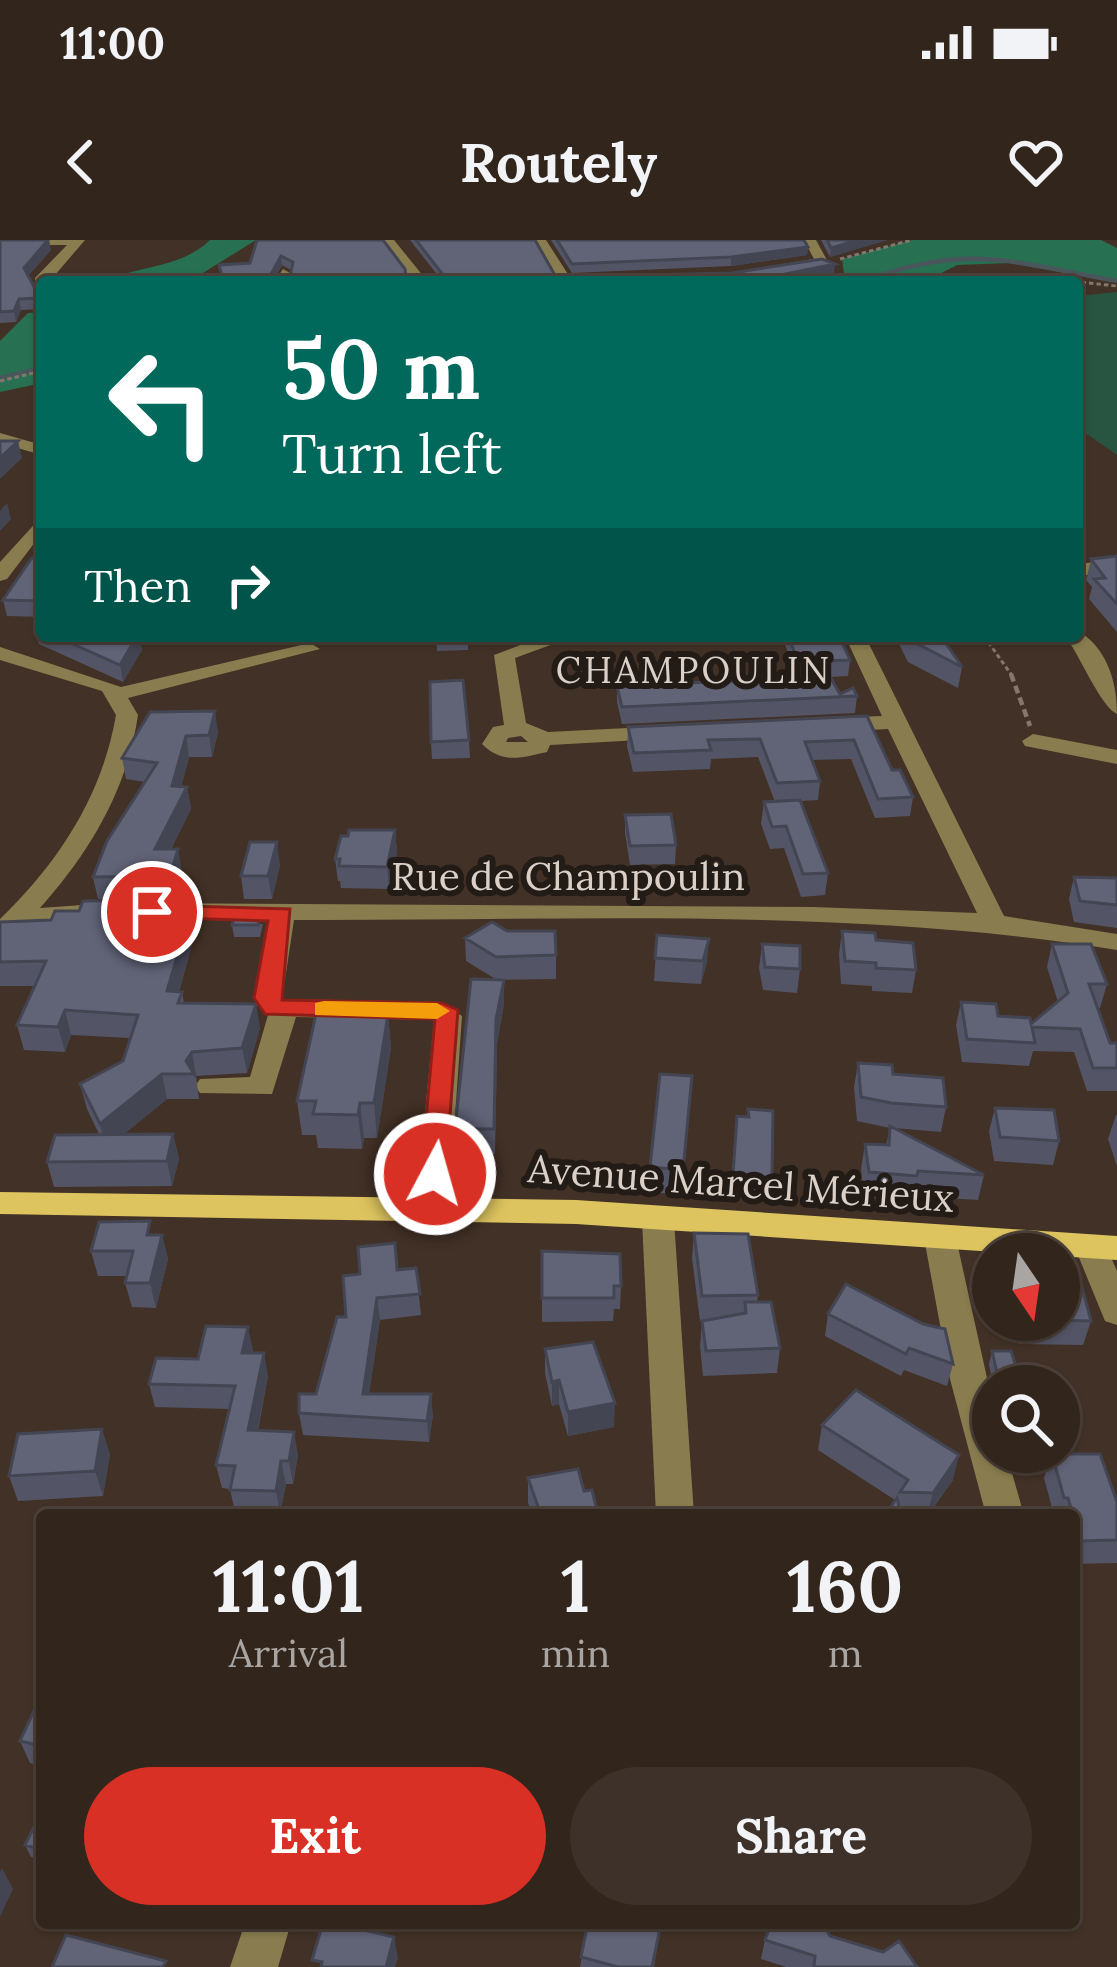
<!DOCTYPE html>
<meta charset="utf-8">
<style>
:root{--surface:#32251c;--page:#3d3129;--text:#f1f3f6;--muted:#a8a5a3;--line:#4d423b;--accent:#d93025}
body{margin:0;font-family:Lora,serif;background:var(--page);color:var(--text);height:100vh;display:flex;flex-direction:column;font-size:45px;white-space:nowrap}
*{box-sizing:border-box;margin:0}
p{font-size:39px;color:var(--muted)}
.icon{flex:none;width:66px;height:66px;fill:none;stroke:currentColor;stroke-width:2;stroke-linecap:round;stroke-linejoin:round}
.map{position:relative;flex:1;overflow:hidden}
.details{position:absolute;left:36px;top:1269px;width:1044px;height:420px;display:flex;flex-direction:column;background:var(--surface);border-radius:12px;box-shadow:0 3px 9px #0004,0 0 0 3px var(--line)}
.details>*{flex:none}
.banner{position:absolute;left:36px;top:36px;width:1047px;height:366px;border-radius:12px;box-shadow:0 3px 9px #0004,0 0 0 3px var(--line);background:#00695c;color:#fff;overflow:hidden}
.needle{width:78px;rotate:167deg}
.buttons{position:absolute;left:972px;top:993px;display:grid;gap:24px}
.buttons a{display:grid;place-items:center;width:108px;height:108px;border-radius:50%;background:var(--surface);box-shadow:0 3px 9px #0004,0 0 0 3px var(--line);font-size:60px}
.pin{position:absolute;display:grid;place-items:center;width:102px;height:102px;color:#fff;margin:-51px;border:6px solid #fff;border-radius:50%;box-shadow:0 3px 12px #0007}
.me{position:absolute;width:132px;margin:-66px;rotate:6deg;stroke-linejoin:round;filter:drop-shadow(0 0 9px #0008)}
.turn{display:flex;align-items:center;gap:42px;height:252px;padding:0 48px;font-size:54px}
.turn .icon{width:156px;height:156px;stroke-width:2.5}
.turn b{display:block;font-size:84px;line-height:102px}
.then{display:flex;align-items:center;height:114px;padding:0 48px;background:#0003;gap:24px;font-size:45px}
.eta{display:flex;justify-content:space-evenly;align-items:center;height:204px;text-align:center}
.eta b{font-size:72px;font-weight:700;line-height:84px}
.action{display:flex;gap:24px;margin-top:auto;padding:24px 48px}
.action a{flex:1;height:138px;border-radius:72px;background:var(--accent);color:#fff;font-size:48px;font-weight:700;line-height:138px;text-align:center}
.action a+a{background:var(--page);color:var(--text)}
.status{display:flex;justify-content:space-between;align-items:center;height:84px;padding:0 60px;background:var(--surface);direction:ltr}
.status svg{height:33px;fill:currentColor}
header{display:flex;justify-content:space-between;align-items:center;height:156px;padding:0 48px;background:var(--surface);font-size:54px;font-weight:700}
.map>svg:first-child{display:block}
</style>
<div class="status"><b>11:00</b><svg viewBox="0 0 49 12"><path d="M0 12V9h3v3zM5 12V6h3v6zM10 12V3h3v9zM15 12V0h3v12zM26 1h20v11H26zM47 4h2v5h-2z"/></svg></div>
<header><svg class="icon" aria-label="back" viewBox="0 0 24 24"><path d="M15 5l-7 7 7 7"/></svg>Routely<svg class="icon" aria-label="heart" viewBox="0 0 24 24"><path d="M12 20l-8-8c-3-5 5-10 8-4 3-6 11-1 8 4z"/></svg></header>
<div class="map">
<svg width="1117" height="1727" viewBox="0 0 1117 1727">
<rect width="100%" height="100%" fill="#423126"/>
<path fill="#275541" d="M1117,52v163l-30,-21h-10v-138z"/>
<path fill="#287052" d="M210,0h46l-58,36 -95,6c35,-17 77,-13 107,-42z
M1101,0l16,8v34l-107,-19 -53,2 -33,17h-98l18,-9 -2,-14 70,-19z
M42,72v71l-42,9v-51l28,-28z"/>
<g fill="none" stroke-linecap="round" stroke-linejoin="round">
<path stroke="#49565b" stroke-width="4.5" d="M862,42c105,-40 149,-20 255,-1
M0,138l42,-10"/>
<path stroke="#85776d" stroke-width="3" stroke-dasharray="4.5 3" stroke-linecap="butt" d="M840,19l72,-19
M977,42l53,-5 87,9
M0,141l42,-10
M984,396l29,41"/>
<path stroke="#85776d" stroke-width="4.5" stroke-dasharray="8 4.5" stroke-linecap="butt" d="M1011,434l19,52"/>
<path fill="#897d4f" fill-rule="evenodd" d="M0,0h85l-36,42h-7v12l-7,-4v-12l32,-33h-67z
M381,0h13l34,42h-14z
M534,0h12l27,42h-14z
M804,0h12l12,22 -45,8v-6l31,-5z
M283,29l7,4 -2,9h-14z
M0,193l42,12v10l-42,-12z
M42,276v17l-35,46 -7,2v-19z
M1117,320v12l-40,4v-12z
M1077,390c30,18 40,51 40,84 -17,-8 -37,-59 -52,-78h12z
M544,396h31l-60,22 11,65 22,9 120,-6 11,7 -3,5 -126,7 -3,7c-26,6 -45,12 -65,-8l11,-17 11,-2 -10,-70zM521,496l7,6h-22l2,-4z
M845,396h20l139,280 113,18v16c-270,-44 -550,-29 -823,-30l-12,79 160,3 20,14 -11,158 -16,11 -16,-11 15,-154 -138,-3 -24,77 -72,-1 -5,-7 5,-7 50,-2 18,-62 -15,-17 15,-78 -157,-1 -86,5 -25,18v-23c59,-57 102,-123 116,-204l-14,-24 -102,-31v-13l121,40 189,-44 10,6 -192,49 10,17c-11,75 -48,137 -98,193l71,-5 702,4 164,6 -89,-184 -59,3 -11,-7 11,-7 53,-2z
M1033,494l84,16v14l-92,-18 -3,-5z
M658,968l11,4 5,8 20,295h-38l-14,-295 5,-8z
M940,986l12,4 4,8 37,167v47h13l18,63h-38l-36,-136 -26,-141 4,-8z
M1091,996l12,3 14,32v54l-12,-4 -30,-73 4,-9z
M245,1683h46l-13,44h-48z"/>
<path fill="#ddc45f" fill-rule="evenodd" d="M0,952l576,8 541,36v24l-541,-36 -576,-10z"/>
</g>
<path fill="#535566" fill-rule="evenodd" d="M0,0l51,10 -23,26 12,22 2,11 -21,1 -5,12 -16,1z
M257,0l150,42h-185l-3,-17 31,-2zM282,25l9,5 -1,6h-14z
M410,0h125l21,37 278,-4 -43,9h-348z
M551,0h253l4,7 -1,8 -76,11 -159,7z
M821,0h66l-57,17z
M42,313v64l-35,-1 -4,-16z
M1117,316v76l-28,-33 3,-12 -6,-7 5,-21z
M42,384v12h97l3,14 -19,32 -84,-38 -4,-17z
M436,396h32v14l-31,1z
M782,396h57l11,24 -2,16 -18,1 10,17 17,2 -2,17 -233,11 -5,-22v-16l180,-8z
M895,396h46l21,31 -4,21 -50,-26z
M150,472l68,20 -6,25h-23l-8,30h6l4,22 -20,40 11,22 -8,28h-76l-5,-22 52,-95 -19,-3 -4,-21z
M867,476l25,54 21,27 -3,19 -35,2 -24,-59 -39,1 8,21 -2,19 -18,1 28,72 -3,22 -24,2 -17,-49 -14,1 -9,-25 3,-22h11l-17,-45 -47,2 -1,10 -77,3 -6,-26 1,-19z
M469,500l1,18 -38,1 -1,-17z
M625,575l51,30 -1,19 -45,1 -5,-32z
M395,590l2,22 -8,37 -48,-1 -1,-7h-2l-3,-22z
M280,625l-8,34h-28l-3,-23z
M1074,637l43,1v50l-43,-6 -5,-23z
M165,673h25l4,24 -15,55h3l2,11 76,25 -13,45 -51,3 3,23h-32l-43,35h49l6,25 -7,27 -118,1 -7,-25 52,-28 -12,-25 -7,-25 43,-23 7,-23 -59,-3 -6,17 -41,-2 -7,-25 18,-39h-35v-64z
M263,684l-3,13h-26l-2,-12z
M842,691l34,9 40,30 -4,23 -40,-2v-5l-31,-2 -2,-30z
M657,695l50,27 -6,22 -47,-3z
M465,698l91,17v24l-58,1h6v24l-7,40 -2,110h-38l-2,-25 42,-149 -31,-19z
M762,704l38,25 -3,24 -34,-3 -4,-22z
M1052,704l55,40 -7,24h-3l13,35h7v48h-30l-13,-39 -41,-1 -4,15 -67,-4 -6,-37 5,-23 37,14 33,8 27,-22 -11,-35z
M376,764l1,10h11l3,34 -14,90h-13l-2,11 -44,-1 -2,-13h-14l-5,-34 36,-87z
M858,823l35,11 53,33 -5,25 -47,-4 90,47 -6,25 -65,-4 -1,5 -48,-4 -3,-28 4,-25 21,1 4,-17 -33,-7 -3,-34z
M692,836l-10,119 -33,-3 1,-25z
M995,868l64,33 -6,24 -59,-4 -5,-30z
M748,869l24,69 -3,23 -39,-3 7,-82 10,1z
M1116,875h1v51l-9,-27z
M694,993l64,62 -1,7 23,46 -3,25 -74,3 -3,-30 2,-25h-2l-8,-63z
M153,995h9l6,24 -12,49 -24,-1 -7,-24 2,-7h-29l-7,-25z
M542,1011l79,35 -1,23h-6l-1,12 -71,1z
M416,1028l5,47 -41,5 -11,74 64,21 -4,27 -126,-7 -4,-22 17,-19 30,-77 51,-47z
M828,1074l125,50 -6,22 -43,-16 -3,6 -76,-40z
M1014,1080h45l32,1 -8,24 -64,-1z
M545,1109l69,78 -46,9 -9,-32 -7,2 -7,-33z
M253,1110l-1,3 16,23 -10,55 40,24 -5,29h-7l-6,30 -45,-2 -5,-23 -8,-1 -6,-23 14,-56 -75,-2 -6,-23 49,-25z
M992,1111l30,35h-29l-4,-22z
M822,1185l131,55 -25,35h-43l10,-15 -77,-50z
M110,1214l-7,42 -85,5 -9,-25z
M1052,1214l65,48v61l-43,1v-49h-20l-10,-37z
M528,1238l56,13 14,24h-65l-5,-12z
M42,1453v73l-12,-3 -10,-22z
M42,1570v49l-11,-2 -6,-12z
M583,1683h78l-7,44h-74l7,-41 -4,-1z
M830,1696l87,31h-131l-25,-8 4,-19z"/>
<path fill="#444553" d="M49,0l2,10 -25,28 -2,-10z
M859,0h28l-57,17 1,-9z
M808,7l-1,8 -76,11v-9z
M281,16l1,9 -9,17 -3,-6z
M835,24l-1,9 -43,9h-22l1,-5z
M502,35v7h-55v-2z
M19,59l2,11 -5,12 -2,-11z
M18,201l4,17 -22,21v-21z
M7,263l4,16 -11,12v-20z
M137,396h2l3,14 -19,32 -3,-17z
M215,471l3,21 -6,25 -3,-22z
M186,496l3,21 -13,51 -4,-22z
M187,547l4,22 -32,62 -4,-22z
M395,590l2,22 -8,37 -2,-22z
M277,602l3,23 -8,34 -4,-23z
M178,609l4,22 -8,28 -4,-23z
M190,673l4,24 -22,79 -5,-25z
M709,699l-2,23 -6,22 2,-23z
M504,740v24l-7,40 -2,110 1,-135z
M256,764l4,24 -13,45 -5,-25z
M65,770l6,25 -6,17 -7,-25z
M388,774l3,34 -14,90 -3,-35z
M192,812l4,24 -1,2 -9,-17z
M162,834l5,25 -61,50 -6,-25z
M360,863l4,35 -2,11 -4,-34z
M173,894l6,25 -7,27 -5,-25z
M162,995l6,24 -12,49 -6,-25z
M377,1058l3,22 -14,95 -3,-21z
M248,1087l5,23 -6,26 -5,-23z
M264,1113l4,23 -15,77 -5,-23z
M559,1140v24l-7,2v-24z
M431,1154l2,21 -4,27 -2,-21z
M615,1163l-1,24 -46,9v-24z
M102,1189l8,25 -7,42 -8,-25z
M294,1192l4,23 -5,29 -4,-23z
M959,1215l-6,25 -26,35 6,-22z
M281,1221l5,23 -6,30 -4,-23z
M2,1628l11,21 -13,28v-45z
M394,1697l4,21 -3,9h-9z"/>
<path fill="#616377" stroke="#444553" stroke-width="3" fill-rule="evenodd" d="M0,0h48l-24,28 16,30 -21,1 -5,12 -14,1z
M257,0h126l22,29 2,13h-183l-5,-17 31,-2zM281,16l12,6 -3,14h-20z
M416,0h119l21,37 176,-4 90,-14 13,5 -65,13 3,5h-260l-11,-7 -55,5z
M557,0h247l4,7 -77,10 -159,7z
M827,0h32l-28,8z
M0,201h18l-18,17z
M42,313v48l-39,-1 28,-41z
M1117,316v48l-23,-25 11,-1 -14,-19z
M55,396h82l-17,29z
M788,396h51l11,24 -29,1 19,33 13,-6 4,8 -235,11 -5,-21 188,-8z
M909,396h32l21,31 -50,-26z
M463,440l6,60 -38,2 -1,-60z
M215,471l-6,24 -23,1 -14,50 15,1 -32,62h23l-8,27 -77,1 14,-36 50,-78 -35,-5 28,-46z
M867,476l25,54h8l13,27 -35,2 -24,-59 -49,2 15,39 -43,2 -17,-44 -52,1 3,10 -77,3 -6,-26z
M800,560l28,73 -25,1 -17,-48 -14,1 -8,-25z
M671,574l5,31 -46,1 -5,-31z
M349,590h46l-8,37 -48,-1 1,-7h-5l6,-23h7z
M250,602h27l-9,34h-27z
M1074,637l43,1v27l-37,-4z
M162,660l-4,13h32l-23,78 15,1 -4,11 78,1 -14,44 -50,4 -6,9 8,13h-32l-62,50 -20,-40 43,-23 15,-46 -73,-5 -7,17 -41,-2 29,-64 -46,1v-40l51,-2 4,-9h24l4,-10z
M236,672h25l-3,13h-26z
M492,682l15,9h48l1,24 -60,2 -31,-19z
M842,691l33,2 1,7 37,3 3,27 -40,-2v-5l-31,-2z
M657,695l52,4 -6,22 -48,-3z
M762,704l38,2v23l-35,-2z
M1052,704h39l16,40h-18l21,59h7v25h-24l-13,-39 -48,-2 3,16 -68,-4 -6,-37 35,2 2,12 32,2 1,6 37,-31z
M471,739l33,1 -8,39 -2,110h-39z
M335,763l41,1 -1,10h13l-14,89h-14l-2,12 -45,-1 3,-13h-19l19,-87h17z
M858,823l34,2 1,9 50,4 3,29 -55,-4 -30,-6z
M660,834l32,2 -9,94 -33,-3z
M995,868l59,2 5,31 -59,-4z
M748,869l25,2 -1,67 -39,-4 4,-58 12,1z
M890,886l94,49 -66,-4 -1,5 -48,-4 -4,-28 24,1z
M173,894l-6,27 -120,1 8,-27z
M150,981l-3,14h15l-12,48h-25l8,-32h-42l8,-29z
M694,993l54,1 10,61 -56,1z
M395,1003l2,27 19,-2 4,26 -43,4 -14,96h68l-4,27 -128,-8v-19h17l21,-77h9l-3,-41 17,-2 -2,-27z
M542,1011l78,3 1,32h-7v12h-72z
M846,1044l77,40 22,5 8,35 -44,-16 -3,6 -78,-40z
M1059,1047h23l9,34 -49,-1h17z
M745,1062h26l9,46 -74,3 -4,-30 44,-8z
M206,1086l42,1 -6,26h22l-16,77 46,2 -5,29h-8l-5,30 -46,-1 5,-24 -19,-1 19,-79 -86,-2 7,-26 42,1z
M593,1102l22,61 -47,9 -9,-32 -7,2 -7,-33z
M992,1111h19l11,35h-22z
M856,1150l103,65 -26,38 -33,-1 8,-12 -86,-55z
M102,1189l-7,42 -86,5 9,-42z
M1052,1214h48l17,48v38l-36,1 -13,-43h-4z
M578,1229l6,22 8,-1 6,25h-57l-13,-37z
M897,1258l4,17h-16z
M42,1453v53l-22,-5z
M42,1570v40l-17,-5z
M323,1683h10l61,14 -8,30h-65l1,-5 -10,-2z
M588,1683h73l-9,44h-34l-37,-10z
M771,1683h12l11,3 4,-3h25l7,13 53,16 16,-11 18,26h-103l1,-11 -50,-16z
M66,1695l100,26 -3,6h-111z"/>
<path fill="#d93025" stroke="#8d1f18" stroke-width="3" d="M152,665l138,4 -8,91 160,3 16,7 -13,171h-20l-4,-7 14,-155 -170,-5 -11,-16 14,-77 -125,-4v-10z"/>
<path fill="#f59e0b" d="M324,761l113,2 13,8 -13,8 -122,-4v-12z"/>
<g text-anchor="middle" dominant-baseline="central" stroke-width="12" stroke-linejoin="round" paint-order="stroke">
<g font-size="36" letter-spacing="3" fill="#dad0c8" stroke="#221b16">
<text x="694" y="430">CHAMPOULIN</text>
</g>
<g font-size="39" fill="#dad0c8" stroke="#221b16">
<text x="568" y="636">Rue de Champoulin</text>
<text transform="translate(741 943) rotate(4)">Avenue Marcel Mérieux</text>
</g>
</g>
</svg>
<div class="buttons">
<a><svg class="needle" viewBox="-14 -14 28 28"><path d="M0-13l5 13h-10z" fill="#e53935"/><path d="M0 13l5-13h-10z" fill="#a8a5a3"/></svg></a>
<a><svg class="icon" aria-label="search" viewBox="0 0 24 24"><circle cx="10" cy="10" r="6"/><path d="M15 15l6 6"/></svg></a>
</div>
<div class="pin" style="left:152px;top:672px;background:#d93025"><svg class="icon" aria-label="arrive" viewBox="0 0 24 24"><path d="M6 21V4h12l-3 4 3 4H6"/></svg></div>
<svg class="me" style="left:435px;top:934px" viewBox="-20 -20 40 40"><circle r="17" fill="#d93025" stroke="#fff" stroke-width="3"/><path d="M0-11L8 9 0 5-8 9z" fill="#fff"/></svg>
<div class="banner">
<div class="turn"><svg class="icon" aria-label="left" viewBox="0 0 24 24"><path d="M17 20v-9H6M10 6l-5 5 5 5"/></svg><div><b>50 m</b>Turn left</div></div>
<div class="then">Then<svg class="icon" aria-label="right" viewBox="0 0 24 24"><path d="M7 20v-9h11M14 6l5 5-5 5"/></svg></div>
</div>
<section class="details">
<div class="eta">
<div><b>11:01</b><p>Arrival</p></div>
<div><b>1</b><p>min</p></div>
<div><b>160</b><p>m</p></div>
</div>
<div class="action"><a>Exit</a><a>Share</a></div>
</section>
</div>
